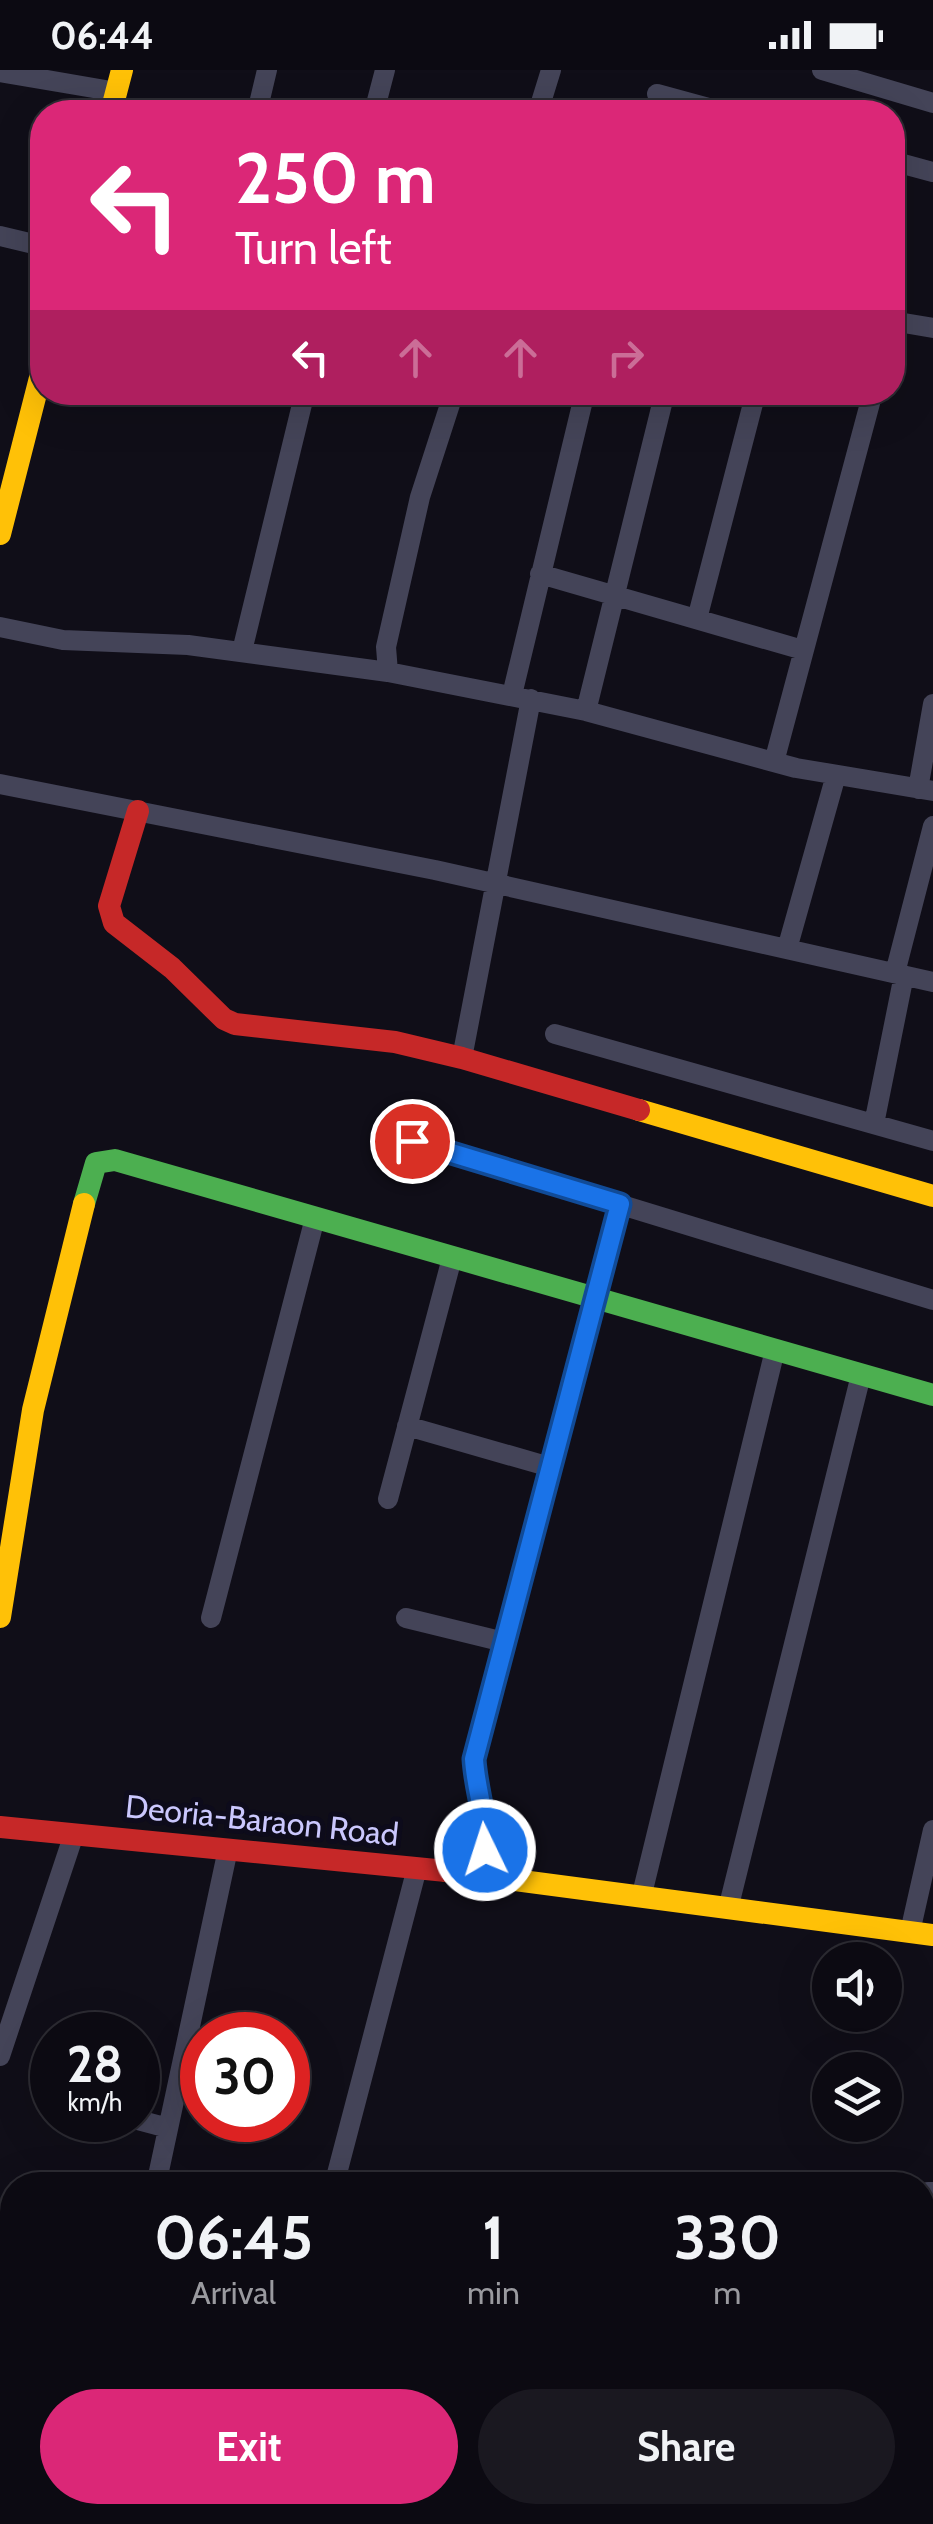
<!DOCTYPE html>
<style>
:root{--surface:#0c0a12;--page:#1a1820;--text:#f1f3f6;--muted:#9a9a9f;--line:#2c2b32;--accent:#db2777}
body{margin:0;font-family:Cabin,sans-serif;background:var(--page);color:var(--text);height:100vh;display:flex;flex-direction:column;font-size:38px;white-space:nowrap}
*{box-sizing:border-box;margin:0}
p{font-size:32px;color:var(--muted)}
.icon{flex:none;width:55px;height:55px;fill:none;stroke:currentColor;stroke-width:2;stroke-linecap:round;stroke-linejoin:round}
.map{position:relative;flex:1;overflow:hidden}
.side{position:absolute;left:0px;top:2102px;width:935px;height:352px;display:flex;flex-direction:column;background:var(--surface);border-radius:40px 40px 0 0;box-shadow:0 10px 40px #0002,0 0 0 2px var(--line)}
.side>*{flex:none}
.top-card{position:absolute;left:30px;top:30px;width:875px;height:305px;border-radius:40px;box-shadow:0 10px 40px #0002,0 0 0 2px var(--line);background:#db2777;color:#fff;overflow:hidden}
.tools{position:absolute;left:812px;top:1872px;display:grid;gap:20px}
.tools a{display:grid;place-items:center;width:90px;height:90px;border-radius:50%;background:var(--surface);box-shadow:0 10px 40px #0002,0 0 0 2px var(--line);font-size:50px}
.speed{position:absolute;left:30px;top:1942px;display:flex;gap:20px;font-size:50px;font-weight:700;text-align:center}
.speed>*{display:grid;place-content:center;width:130px;height:130px;border-radius:50%;background:var(--surface);box-shadow:0 10px 40px #0002,0 0 0 2px var(--line);line-height:1}
.speed small{font-size:25px;font-weight:400}
.speed .limit{border:15px solid #d22;background:#fff;color:#111}
.pin{position:absolute;display:grid;place-items:center;width:85px;height:85px;color:#fff;margin:-42px;border:5px solid #fff;border-radius:50%;box-shadow:0 2px 10px #0007}
.me{position:absolute;width:110px;margin:-55px;rotate:356deg;stroke-linejoin:round;filter:drop-shadow(0 0 8px #0008)}
.turn{display:flex;align-items:center;gap:35px;height:210px;padding:0 40px;font-size:45px}
.turn .icon{width:130px;height:130px;stroke-width:2.5}
.turn b{display:block;font-size:70px;line-height:85px}
.lanes{display:flex;align-items:center;height:95px;padding:0 40px;background:#0003;justify-content:center;gap:50px;direction:ltr}
.lanes .off{opacity:.35}
.eta{display:flex;justify-content:space-evenly;align-items:center;height:170px;text-align:center}
.eta b{font-size:60px;font-weight:800;line-height:70px}
.cta{display:flex;gap:20px;margin-top:auto;padding:20px 40px}
.cta a{flex:1;height:115px;border-radius:60px;background:var(--accent);color:#fff;font-size:40px;font-weight:800;line-height:115px;text-align:center}
.cta a+a{background:var(--page);color:var(--text)}
.status{display:flex;justify-content:space-between;align-items:center;height:70px;padding:0 50px;background:var(--surface);direction:ltr}
.status svg{height:28px;fill:currentColor}
.map>svg:first-child{display:block}
</style>
<div class="status"><b>06:44</b><svg viewBox="0 0 49 12"><path d="M0 12V9h3v3zM5 12V6h3v6zM10 12V3h3v9zM15 12V0h3v12zM26 1h20v11H26zM47 4h2v5h-2z"/></svg></div>
<div class="map">
<svg width="933" height="2454" viewBox="0 0 933 2454">
<rect width="100%" height="100%" fill="#100e18"/>
<g fill="none" stroke-linecap="round" stroke-linejoin="round">
<path stroke="#444458" stroke-width="20" d="M822,0l111,33
M0,2l117,20
M657,24l66,18
M113,36l28,6
M257,42l10,-42
M374,42l11,-42
M538,42l13,-42
M892,91l41,11
M0,166l42,10
M892,251l41,7
M540,504l263,76
M697,549l59,-227
M0,557l63,13 125,5 200,27 198,39 210,57 137,23
M242,581l63,-259
M388,602l-2,-25 34,-150 34,-105
M512,625l73,-303
M586,641l79,-319
M774,692l99,-370
M0,714l435,86 498,112
M918,719l15,-85
M787,879l49,-174
M895,903l38,-147
M555,964l378,107
M462,988l69,-359
M874,1054l30,-149
M412,1071l521,159
M407,1356l143,41
M388,1429l64,-241
M211,1548l104,-400
M406,1548l98,24
M483,1804l4,-48 -12,-49 -1,-18 146,-555
M642,1824l133,-544
M729,1835l132,-530
M910,1862l23,-102
M0,1986l74,-222
M138,2050l30,8
M156,2115l72,-336
M334,2115l83,-317
M922,2130l6,-8h5
M0,2147l12,3
M0,2223l12,4
M0,2380l12,4
M538,2442l93,12
M54,2454l5,-12
M424,2454l2,-12
M856,2454l2,-12"/>
<path stroke="#4caf50" stroke-width="22" d="M84,1134l12,-41 19,-3 818,235"/>
<path stroke="#ffc107" stroke-width="22" d="M111,42l11,-42
M0,464l42,-164
M639,1040l294,86
M0,1547l33,-207 51,-206
M446,1801l487,64"/>
<path stroke="#c62828" stroke-width="22" d="M138,741l-29,95 5,17 58,45 52,51 11,5 160,18 67,16 177,52
M0,1757l446,44"/>
</g>
<g fill="none" stroke-linecap="round" stroke-linejoin="round">
<g stroke="#114b97" stroke-width="25">
<path id="route" d="M412,1071l208,63 -146,555c2,33 13,57 11,91"/>
</g>
<use href="#route" stroke="#1a73e8" stroke-width="18"/>
</g>
<g text-anchor="middle" dominant-baseline="central" stroke-width="10" stroke-linejoin="round" paint-order="stroke">
<g font-size="32" fill="#cac7fd" stroke="#0d0b1b">
<text transform="translate(262 1750) rotate(6)">Deoria-Baraon Road</text>
</g>
</g>
</svg>
<div class="tools">
<a><svg class="icon" aria-label="sound" viewBox="0 0 24 24"><path d="M4 9h4l5-4v14l-5-4H4zM17 9q2 3 0 6"/></svg></a>
<a><svg class="icon" aria-label="layers" viewBox="0 0 24 24"><path d="M12 4l9 5-9 5-9-5zM3 14l9 5 9-5"/></svg></a>
</div>
<div class="speed"><div>28<small>km/h</small></div><div class="limit">30</div></div>
<div class="pin" style="left:412px;top:1071px;background:#d93025"><svg class="icon" aria-label="arrive" viewBox="0 0 24 24"><path d="M6 21V4h12l-3 4 3 4H6"/></svg></div>
<svg class="me" style="left:485px;top:1780px" viewBox="-20 -20 40 40"><circle r="17" fill="#1a73e8" stroke="#fff" stroke-width="3"/><path d="M0-11L8 9 0 5-8 9z" fill="#fff"/></svg>
<div class="top-card">
<div class="turn"><svg class="icon" aria-label="left" viewBox="0 0 24 24"><path d="M17 20v-9H6M10 6l-5 5 5 5"/></svg><div><b>250 m</b>Turn left</div></div>
<div class="lanes"><svg class="icon" aria-label="left" viewBox="0 0 24 24"><path d="M17 20v-9H6M10 6l-5 5 5 5"/></svg><svg class="icon off" aria-label="ahead" viewBox="0 0 24 24"><path d="M12 20V5M6 11l6-6 6 6"/></svg><svg class="icon off" aria-label="ahead" viewBox="0 0 24 24"><path d="M12 20V5M6 11l6-6 6 6"/></svg><svg class="icon off" aria-label="right" viewBox="0 0 24 24"><path d="M7 20v-9h11M14 6l5 5-5 5"/></svg></div>
</div>
<section class="side">
<div class="eta">
<div><b>06:45</b><p>Arrival</p></div>
<div><b>1</b><p>min</p></div>
<div><b>330</b><p>m</p></div>
</div>
<div class="cta"><a>Exit</a><a>Share</a></div>
</section>
</div>
